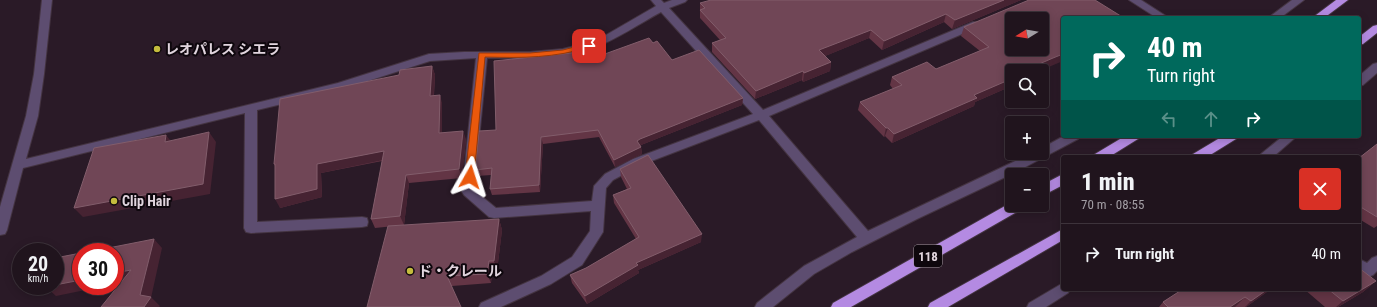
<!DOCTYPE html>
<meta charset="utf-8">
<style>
:root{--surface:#20141d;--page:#281d26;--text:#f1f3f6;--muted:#a29ea4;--line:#3d333b}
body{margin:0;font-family:"Roboto Condensed","Noto Sans JP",sans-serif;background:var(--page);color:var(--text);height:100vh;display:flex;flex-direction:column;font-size:15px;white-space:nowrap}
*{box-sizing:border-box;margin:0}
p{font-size:13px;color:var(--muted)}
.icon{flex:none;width:22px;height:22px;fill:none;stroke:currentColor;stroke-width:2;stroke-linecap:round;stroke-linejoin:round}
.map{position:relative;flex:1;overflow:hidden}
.drawer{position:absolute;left:1061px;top:155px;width:300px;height:136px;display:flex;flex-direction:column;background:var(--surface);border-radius:4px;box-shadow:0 2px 10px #0003,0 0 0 1px var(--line)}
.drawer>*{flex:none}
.guide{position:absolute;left:1061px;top:16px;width:300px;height:122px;border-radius:4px;box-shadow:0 2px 10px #0003,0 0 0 1px var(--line);background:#00695c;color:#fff;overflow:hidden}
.needle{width:26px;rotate:259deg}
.buttons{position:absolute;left:1005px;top:12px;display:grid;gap:8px}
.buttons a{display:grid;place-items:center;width:44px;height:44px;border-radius:4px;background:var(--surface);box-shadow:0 2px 10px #0003,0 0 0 1px var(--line);font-size:20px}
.speed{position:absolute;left:12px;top:243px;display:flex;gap:8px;font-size:20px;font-weight:700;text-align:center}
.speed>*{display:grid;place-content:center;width:52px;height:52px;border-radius:50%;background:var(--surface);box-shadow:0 2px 10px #0003,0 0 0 1px var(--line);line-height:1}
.speed small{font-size:10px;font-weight:400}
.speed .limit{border:6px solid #d22;background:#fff;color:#111}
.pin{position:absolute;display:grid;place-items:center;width:34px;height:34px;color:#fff;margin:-17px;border-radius:8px;box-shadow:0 2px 6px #0006}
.me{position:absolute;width:44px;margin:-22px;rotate:6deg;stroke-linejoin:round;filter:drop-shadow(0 0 3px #0008)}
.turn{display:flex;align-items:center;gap:14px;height:84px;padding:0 20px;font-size:18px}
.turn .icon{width:52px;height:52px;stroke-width:2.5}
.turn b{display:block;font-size:28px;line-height:34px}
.lanes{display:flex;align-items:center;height:38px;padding:0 20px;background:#0003;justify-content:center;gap:20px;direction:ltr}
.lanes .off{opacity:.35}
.round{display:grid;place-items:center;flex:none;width:42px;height:42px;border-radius:4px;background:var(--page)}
.summary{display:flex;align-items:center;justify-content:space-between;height:68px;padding:0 20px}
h1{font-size:24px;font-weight:800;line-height:30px}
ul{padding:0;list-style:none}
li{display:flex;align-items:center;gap:12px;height:60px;padding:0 20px;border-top:1px solid var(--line)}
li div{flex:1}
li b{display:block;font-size:15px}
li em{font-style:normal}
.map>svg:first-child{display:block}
</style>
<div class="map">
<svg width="1377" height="307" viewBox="0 0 1377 307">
<rect width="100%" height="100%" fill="#2a1a27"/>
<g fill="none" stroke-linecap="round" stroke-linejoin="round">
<g stroke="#443441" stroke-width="2">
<path id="minor" d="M42,0h10l-8,74 -6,42 -12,43 312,-76 91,-29 35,-2h66l33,-3 23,-6 20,-8 50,-29 -5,-6h10l3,3 8,-3h15l-2,2 -16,6 94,102 210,-88h8l1,2 -1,2 -212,90 99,115 164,-78h10v-5l22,-12h16l-2,3 -64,34 -97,46 -65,33 -38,22 -41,33h-18l2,-4 47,-37 53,-29 -98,-117 -118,45 -28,15 -7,8 -3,44 -21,33 -31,19 -50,23h-22l2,-4 60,-27 31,-19 18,-26 1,-20 -97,7 -5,-1 -25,-22 -2,-3 14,-134 -46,3 -90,29 -83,20v112l105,-5 5,1 1,4 -1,4 -5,1 -111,6 -5,-1 -2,-4 1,-115 -222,55 -16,62 -2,4 -5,1v-28l26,-91 8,-42zM661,12l92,102 -120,45 -28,15 -11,12 -2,15 -96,7 -22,-18 13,-132c35,0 73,2 107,-10 23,-9 45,-24 67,-36z
M1129,0h12l28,18h-12z
M1292,0h12l-24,18h-12z
M1377,63v10l-14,12 -4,1v-10l14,-12z
M1283,136h14l-24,21h-14l2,-3z
M1377,256v15l-4,4 -5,2 -9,-5v-13l8,4 5,-5z
M1063,283v6h7l-2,4 -22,14h-19l2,-4z"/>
</g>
<g stroke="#443441" stroke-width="2">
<path id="highway" d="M1336,0h12l-24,18h-12z
M1377,25v8l-14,11 -4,1v-8l14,-11z
M1125,136h15l-2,3 -29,18h-16l2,-3z
M1223,136h15l-2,3 -29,18h-16l2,-3z
M1063,174v11l-21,11v-11z
M1012,202v3h11l-1,4 -171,98h-20l2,-4z
M1063,229v11l-115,67h-20l2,-4z"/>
</g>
<use href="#minor" fill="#5d4d70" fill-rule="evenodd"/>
<use href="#highway" fill="#b48ae2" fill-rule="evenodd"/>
</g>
<path fill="#633545" d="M1021,0l-69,29 -8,-7 -62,28 -13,-12 -44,18 6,6 -1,9 -27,11 -1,-2 -47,19 -43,-47v-9l8,-3 -20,-22v-15z
M964,27l85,39 -40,18 -2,4 -32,14 -1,4 -82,37 -7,-7 -1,1 -26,-27 2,-8 33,-13 -3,-4 2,-8 44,-8 44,-18 -19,-15z
M653,43l19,17 71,38 -1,7 -101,40 -1,1 1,1 1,7 -27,13 -16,-30 -56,7 -3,48 -48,3 -2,-6 1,-14 -14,1 -2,-6 21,-40 95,-71z
M432,66l3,9 -1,20 8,8v30l24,6 -4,39 -53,5 -5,42 -29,3 -4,-9 11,-58 -61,12 1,24 -42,11 -5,-42 -1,-2 125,-89z
M1377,144v82l-3,2 -15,-9v-61z
M620,169l81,73 -63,28 1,3 -52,31 -15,-21 -2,-8 16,-7 50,-29 -22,-36 -1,-8 14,-6 -6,-12z
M499,219l3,11 -5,41h-5l-1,12 -39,3 -85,21z
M1376,281l-13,11 -25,15h-13l-21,-18h55z
M1183,289h88l-25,18h-87l4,-5z"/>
<path fill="#462332" d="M1004,0h17l-69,29 3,-9z
M946,14l-2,8 -62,28 2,-9z
M871,30l-2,8 -51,21 1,-9z
M1063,54v7l-24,10h-16l30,-13z
M831,62l-1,9 -27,11 1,-9z
M432,66l3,9 -2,30 -3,-9z
M803,71l-1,9 -47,19 1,-8z
M1012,76v7l-3,1 -2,4 -32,14 -1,4 -82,37 2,-9 80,-39z
M440,95l2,8v39l-3,-9z
M743,98l-1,7 -101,40 -4,2v-6l3,-2z
M886,128h2l-3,8 -1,1z
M463,131l3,8 -4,39 -3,-9z
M209,132l7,10 -6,52 -127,23 -9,-9z
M166,135l8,10 -9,-3z
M541,137l2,7 -3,48 -1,-7z
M641,147l1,7 -27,13 -1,-7z
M384,151l4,8 -67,14 1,24 -42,11 -5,-9 42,-35z
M406,175l3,8 -5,42 -4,-9z
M499,219l3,11 -5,41 -3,-10z
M702,234l-1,8 -63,28 1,3 -52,31 -2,-8 51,-33z
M154,239l8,9 -11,50v-1l9,9 -1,1h-15l-4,-12z
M489,261l3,10 -1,12 -4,-9z
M131,270l9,9 -25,5v-11z
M81,280v6h24l-49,10 -10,-9 9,-1v-1z
M1376,281l-13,11 -25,15h-2l7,-6z
M1268,289h3l-25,18h-1l6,-6z
M1245,297l-10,10h-5z"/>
<path fill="#704656" stroke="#825d6b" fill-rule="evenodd" d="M711,0h293l-49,20 -9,-6 -62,27 -13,-11 -52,20 12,12 -27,11 -1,-2 -47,20 -44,-48 14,-5 -26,-28 5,-2 -5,-5z
M1029,0h66l29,18h-61v36l-10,4 -30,13h-11v5l-3,1 2,2 -37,16 3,3 -83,36 -6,-6h-2l-26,-26 42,-17 -10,-8 35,-15 9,7 53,-22 -25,-20zM1012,19h30v30h-30z
M649,38l4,5 4,-2 15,19 27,-10 44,48 -103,41 -3,2 4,6 -27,13 -16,-30 -57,7 -2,48 -49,4 2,-21 -17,2 4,-39 17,-1 -2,-69 96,-10 1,8z
M432,66l-2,30 10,-1 -1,38 24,-2 -4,38 -53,6 -6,41 -29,3 13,-68 -67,13v25l-42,10v-35h-1l6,-65 119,-24 1,-5z
M209,132l-6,52 -129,24 20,-60 72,-13 -1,7z
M1377,144v73l-18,-11v-48z
M648,155l54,79 -66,29 2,2 -53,31 -15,-21 16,-7 53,-31 -26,-42 18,-7 -11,-19z
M499,219l-5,42h-5l-2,13 -40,2 14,31h-94l21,-81z
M154,239l-14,56 11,2 -7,10h-43l30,-37 -16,3v-21h-27z
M81,253v27l-26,5v-27z
M1359,268l17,13 -33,20 -15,-12h31z
M1183,289h85l-17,12 -6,-4 -15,10h-62l-5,-5z"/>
<path fill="#ea580c" stroke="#983908" d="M589,43l2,1v3c-38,11 -66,11 -106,10l-11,120 -1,3h-7l-1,-3 14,-124h51l33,-3z"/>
<g fill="#c4bc3d" stroke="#0e070d" stroke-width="1.5">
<circle cx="157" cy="49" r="4"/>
<circle cx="114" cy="201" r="4"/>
<circle cx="410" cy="271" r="4"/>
</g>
<g text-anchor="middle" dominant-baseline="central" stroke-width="4" stroke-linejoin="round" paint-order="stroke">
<rect fill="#0e070d" stroke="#a2979f" stroke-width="1" x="914" y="245" width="28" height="22" rx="3"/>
<g font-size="13" font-weight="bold" fill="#e1d5de">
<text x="928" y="256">118</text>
</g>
<g font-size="14" font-weight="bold" fill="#e1d5de" stroke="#0e070d" text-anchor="start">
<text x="165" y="49">レオパレス シエラ</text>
<text x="122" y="201">Clip Hair</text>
<text x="418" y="271">ド・クレール</text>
</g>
</g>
</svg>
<div class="buttons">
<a><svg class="needle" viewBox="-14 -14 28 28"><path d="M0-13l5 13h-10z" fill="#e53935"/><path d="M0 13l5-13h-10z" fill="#a29ea4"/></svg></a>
<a><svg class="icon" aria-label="search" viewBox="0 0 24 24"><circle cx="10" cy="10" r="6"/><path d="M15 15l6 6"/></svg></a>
<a>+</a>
<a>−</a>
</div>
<div class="speed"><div>20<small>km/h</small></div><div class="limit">30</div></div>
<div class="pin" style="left:589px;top:46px;background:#d93025"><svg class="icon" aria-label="arrive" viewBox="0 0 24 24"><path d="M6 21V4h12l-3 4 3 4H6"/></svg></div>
<svg class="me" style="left:470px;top:177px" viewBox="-20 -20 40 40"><path d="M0-17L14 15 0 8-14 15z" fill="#ea580c" stroke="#fff" stroke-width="4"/></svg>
<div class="guide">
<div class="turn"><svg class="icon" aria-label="right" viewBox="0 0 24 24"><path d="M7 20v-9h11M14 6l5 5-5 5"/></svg><div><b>40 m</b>Turn right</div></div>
<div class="lanes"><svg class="icon off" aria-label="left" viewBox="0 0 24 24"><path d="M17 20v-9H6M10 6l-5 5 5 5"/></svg><svg class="icon off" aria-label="ahead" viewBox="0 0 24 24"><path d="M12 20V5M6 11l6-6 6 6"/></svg><svg class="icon" aria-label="right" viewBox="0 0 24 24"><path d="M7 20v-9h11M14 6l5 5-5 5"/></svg></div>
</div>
<section class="drawer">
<div class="summary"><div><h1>1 min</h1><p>70 m · 08:55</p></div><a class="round" style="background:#d93025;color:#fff"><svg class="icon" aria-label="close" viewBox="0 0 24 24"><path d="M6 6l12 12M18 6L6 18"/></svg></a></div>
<ul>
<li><svg class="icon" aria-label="right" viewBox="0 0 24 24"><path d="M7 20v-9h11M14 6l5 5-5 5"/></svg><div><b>Turn right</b></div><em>40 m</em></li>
</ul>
</section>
</div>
